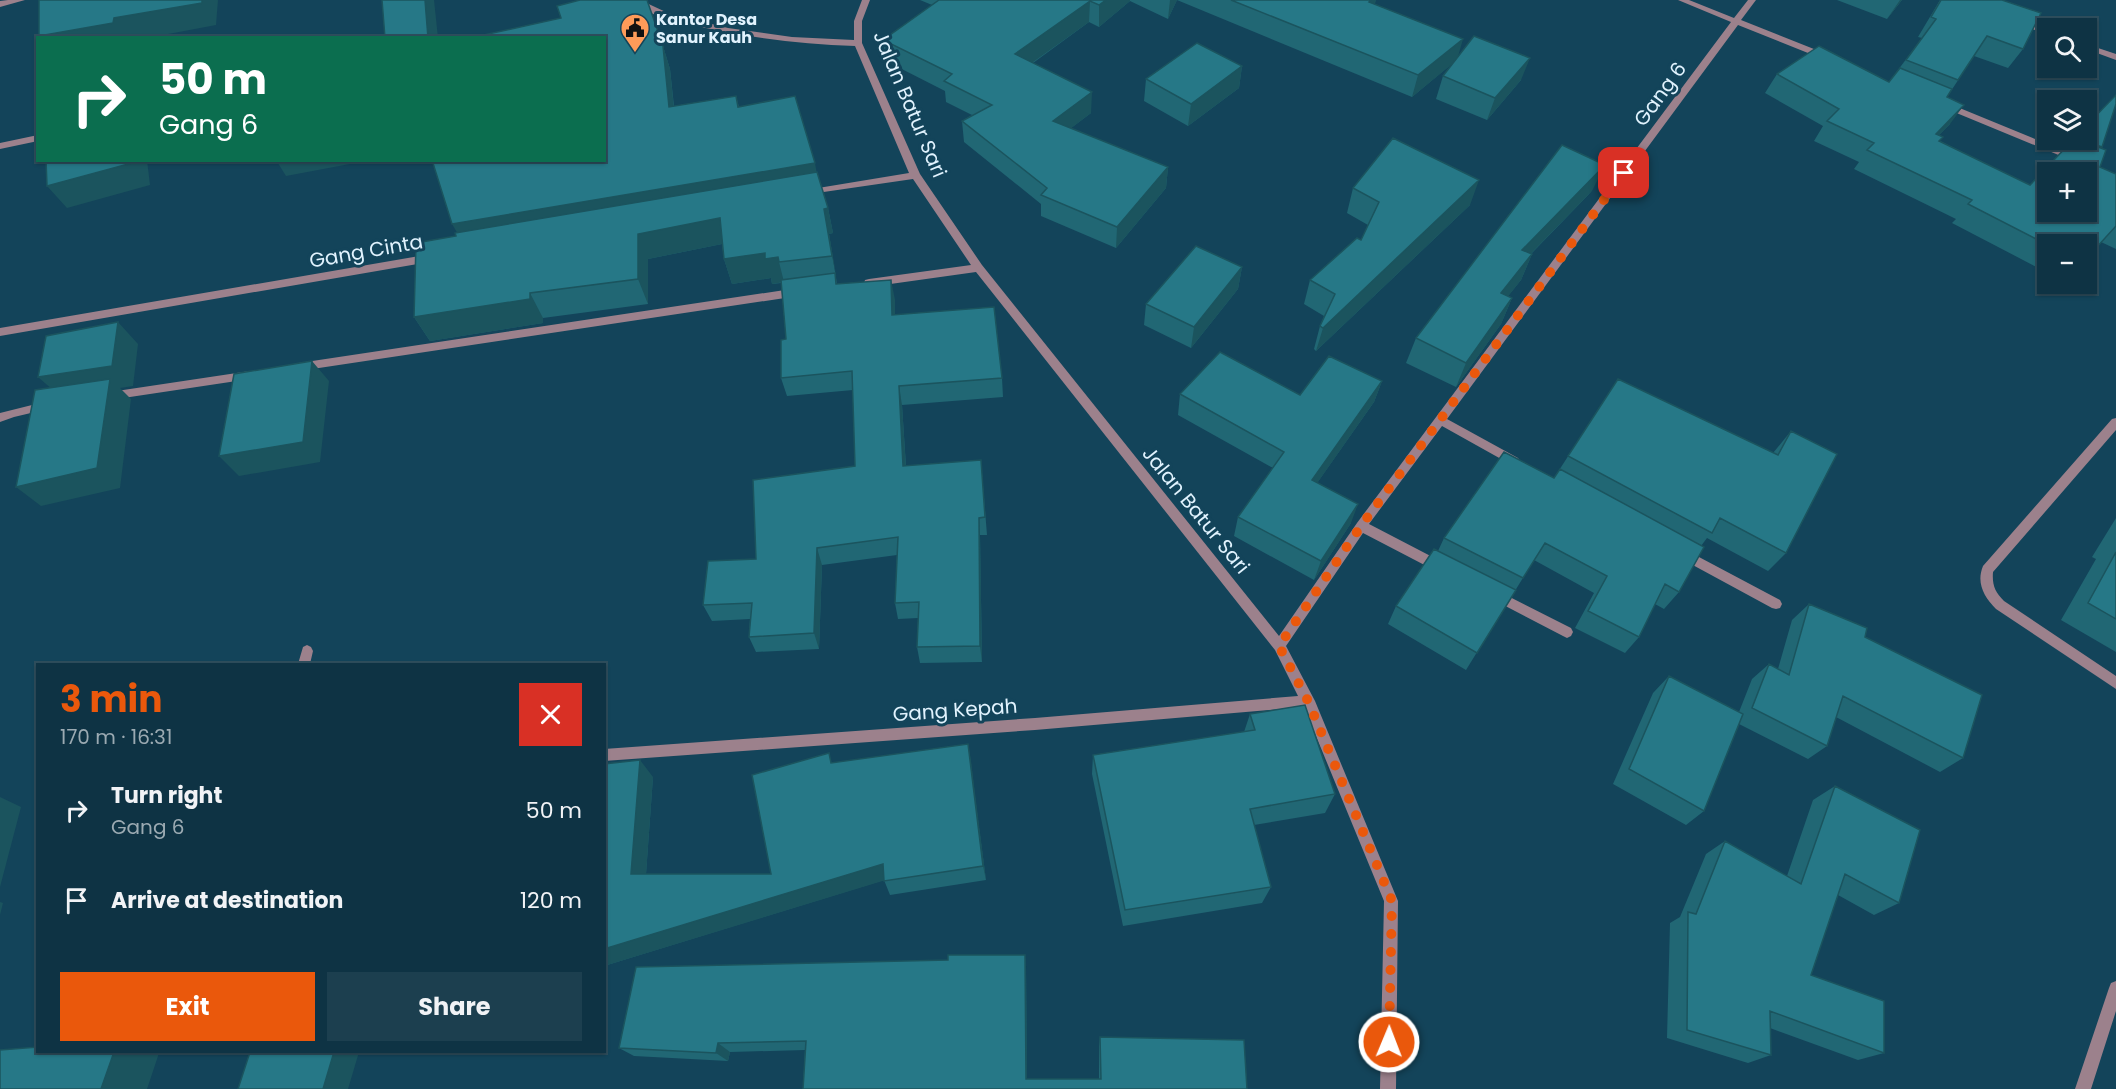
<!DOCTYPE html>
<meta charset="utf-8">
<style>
:root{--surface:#0e3344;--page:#1c3f4f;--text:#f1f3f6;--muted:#9baab2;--line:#2e4e5d;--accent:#ea580c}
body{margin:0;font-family:Poppins,sans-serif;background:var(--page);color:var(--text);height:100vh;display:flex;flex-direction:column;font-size:22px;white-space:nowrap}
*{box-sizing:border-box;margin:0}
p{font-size:20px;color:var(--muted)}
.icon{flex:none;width:33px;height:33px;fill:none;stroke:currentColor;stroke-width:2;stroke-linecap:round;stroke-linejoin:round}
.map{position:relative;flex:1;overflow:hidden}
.side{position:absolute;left:36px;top:663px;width:570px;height:390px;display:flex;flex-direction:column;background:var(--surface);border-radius:0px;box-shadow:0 2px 4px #0004,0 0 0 2px var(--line)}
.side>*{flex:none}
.banner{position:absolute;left:36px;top:36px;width:570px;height:126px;border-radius:0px;box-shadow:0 2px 4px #0004,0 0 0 2px var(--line);background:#0b6e4f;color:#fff;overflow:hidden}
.buttons{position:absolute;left:2037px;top:18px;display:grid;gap:12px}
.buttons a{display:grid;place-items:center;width:60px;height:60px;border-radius:0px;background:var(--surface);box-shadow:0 2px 4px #0004,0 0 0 2px var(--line);font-size:30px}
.pin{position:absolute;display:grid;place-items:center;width:51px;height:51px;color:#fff;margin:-26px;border-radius:12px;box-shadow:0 3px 9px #0006}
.me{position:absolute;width:66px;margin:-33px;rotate:1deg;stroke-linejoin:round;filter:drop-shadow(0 0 4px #0008)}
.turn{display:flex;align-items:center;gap:21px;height:126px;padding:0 24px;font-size:27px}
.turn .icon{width:78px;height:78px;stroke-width:2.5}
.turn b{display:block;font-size:42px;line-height:51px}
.round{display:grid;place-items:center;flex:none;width:63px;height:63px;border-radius:0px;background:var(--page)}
.headline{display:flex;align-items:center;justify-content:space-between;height:102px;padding:0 24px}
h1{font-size:36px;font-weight:700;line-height:45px;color:var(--accent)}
.action{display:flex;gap:12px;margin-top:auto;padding:12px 24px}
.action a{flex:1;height:69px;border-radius:0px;background:var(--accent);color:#fff;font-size:24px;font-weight:700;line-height:69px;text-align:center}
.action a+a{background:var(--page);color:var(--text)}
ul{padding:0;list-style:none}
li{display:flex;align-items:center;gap:18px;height:90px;padding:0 24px}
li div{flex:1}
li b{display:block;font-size:22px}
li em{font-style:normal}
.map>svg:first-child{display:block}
</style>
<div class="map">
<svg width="2116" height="1089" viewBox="0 0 2116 1089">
<rect width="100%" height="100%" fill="#13445a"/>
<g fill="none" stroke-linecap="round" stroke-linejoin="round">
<path fill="#9c818c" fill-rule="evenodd" d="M2019,19l29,10v5l-32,-10v-4z
M2086,44l30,10v6l-30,-11z"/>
<path fill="#9c818c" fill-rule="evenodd" d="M8,0h17l-25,7v-6z
M630,0h10l28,13 60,15 64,9 62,3v-19l8,-21h8l-8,21v22l58,131 62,91 297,371 78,-113 374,-501 -53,-22h11l45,18 14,-18h8l-15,20 88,35v4h-6l-85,-34 -291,394 71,39 2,3 -2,3h-8l-68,-38 -73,98 75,39 2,4 -2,4 -4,1 -4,-1 -73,-38 -77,113 29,55 83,200 -2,188h-16l4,-188 -80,-194 -269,23 -431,31v-12l431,-31 263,-22 -23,-46 -299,-378 -107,15 -4,-1 -1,-3 1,-3 4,-1 102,-14 -58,-86 -110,16v-4l3,-1 103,-17 -54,-127c-58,-2 -114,-9 -170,-23 -19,-5 -41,-9 -55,-23z
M1945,102l134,55 2,2 -5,3 -3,-1 -131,-54 -2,-2z
M38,135v6l-38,8v-6z
M431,254l4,1v6l-435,75v-8z
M798,288l5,4 -5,4 -499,75 -5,-4 5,-4z
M250,371l5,4 -5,4 -140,21 -6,-4 6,-4z
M48,401l4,1 2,3 -2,3 -38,9 -14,5v-9z
M2116,418v12l-123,142c-1,13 2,20 11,29l112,75v13l-120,-80c-12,-12 -20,-26 -13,-43l129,-147z
M1682,548l98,52 2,4 -2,4 -4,1 -4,-1 -94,-51 -2,-4 2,-4z
M1496,590l75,38 2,4 -2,4 -4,2 -4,-2 -71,-37 -2,-4 2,-4z
M307,645l4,2 2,4 -3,13h-12l5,-17z
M2116,981v30l-25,78h-16l34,-101 2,-5z"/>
</g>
<path fill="#216774" d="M920,0h257l-9,19 -38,-18 -31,26 -10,-5 -56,41 58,50 -20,15 97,39 -2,21 -50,60 -75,-32v-12l-77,-62 -2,-21 10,-6 -26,-13 -1,-11 -59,-30 -3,-21 49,-35z
M1177,0h199l-2,4 83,54 64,22 -34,40 -51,-21 7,-23 11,-14 -42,35z
M1837,0h65l-15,19z
M1940,0h62l21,49 -15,19 -34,-12 -27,41 3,27 -11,11 1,6 90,44 72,-38 -2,20 16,7v75l-15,-7 -53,2v29l-96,-50 4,-4 -102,-50 5,-7 -45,-21 9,-15 -58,-33 12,-19 112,8 33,-44 -4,-1z
M663,46l7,23 4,37 62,-10 3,11 77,65 12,36 5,25 -4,1 8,50 58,16v15l107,63 1,19 -101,8 4,61 75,-6 6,75h-7l2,127 -62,1 -3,-16 1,-29 -20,1 -3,-16 2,-48 -75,10 -3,84 -63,3 -7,-15 1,-18 -38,2 -9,-16 53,-46 99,-93 -2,-76 -66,6 -6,-18 5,-39 -5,-56 -9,1 -1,-6 -39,6 -8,-25 -2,-15 -74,15v45l-105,14v5l-113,18 -16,-24 42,-81z
M1242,66l-3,22 -51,38 -44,-25 2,-22z
M1353,188l117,17 -154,146 -2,-2 6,-23 4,-10 -20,-12 6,-24 51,-40 7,-15 -21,-12z
M1592,191l-61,63h1l-11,26 -13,16 4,2 -11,26 -45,63 -50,-24 10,-25z
M1242,267l-4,22 -47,59 -47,-23 2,-21z
M1618,379l155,74 18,-22 -5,122 -18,18 -61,-33 -6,8 -22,46 -15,17 -9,-5 -16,33 -14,16 -50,-25 19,-35 -60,-33 -68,110 -78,-46 8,-18 42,-55 6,-13 110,-60z
M1382,381l-8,21 -57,81 34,40 -37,57 -80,-44 4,-19 35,-49 -95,-53 2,-21 120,1z
M2116,518v134l-55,-32 35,-61 -4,-2z
M1809,604l56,33 98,121 -23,14 -104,-55 -9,29 -19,13 -69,-35 -35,87 -18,14 -73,-41 40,-91 16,-17 70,36 13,-33 17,-15 9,5 14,-49z
M1250,714l85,80 -10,19 -71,12 17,62 -9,16 -139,23 -31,-152 1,-19 151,-23z
M968,744l18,136 -96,15 -6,-15 -280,86 49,-189 -7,97h125l62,-111z
M1835,786l64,117 -25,12 -36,-20 -27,80 73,78 -26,7 -88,-32 1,27 -23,8 -81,-25 3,-115 10,-6 26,-63 19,-13 62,35 26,-76z
M1025,955l1,11 1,113h72v-33l1,-9 147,52h-444l2,-39 -75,2 -2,9 -94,-5 -15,-8 329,-88z"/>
<path fill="#1b545e" d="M202,0h16l-2,25 -69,13h-107l-1,-2 75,-18z
M425,0h9l4,38h-10z
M1106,0h24v1l-31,26v-22z
M1170,0h7l-9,19z
M1371,0h5l-4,15 -3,-13z
M1900,0h2l-15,19z
M1090,1l-1,21 -74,53v-21z
M1463,39l-6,21 -45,37 6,-22z
M663,46l7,23 6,60 -7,-22z
M1530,58l-9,22 -34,40 8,-22z
M1242,66l-3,22 -51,38 3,-22z
M1092,92l-1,21 -38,29v-21z
M1964,105l-14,19 -28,29 14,-19z
M132,160h15l3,25 -83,23 -20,-22z
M229,160h23l-21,4z
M276,160h95l-85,16z
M815,163l4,23 -354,60 -13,-22z
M1605,165l-13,26 -82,84 12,-25z
M1168,167l-2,21 -50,60 1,-21z
M1479,180l-9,25 -154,146 7,-23z
M828,208l5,25 -4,1 8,46 -5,-24 -8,-47z
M720,218l7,25 -79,16v45l-10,-25v-45z
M765,253l13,4 1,5 5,20 -12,2 -1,-6 -39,6 -8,-25z
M1532,254l-11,26 -31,39 11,-26z
M1242,267l-4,22 -47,59 3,-21z
M891,280l4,20v35l-3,-20z
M530,293l13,25v5l-113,18 -16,-24z
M1512,298l-11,26 -45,63 10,-24z
M118,322l20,22 -5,42 -13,2 11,11 -11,89 -79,18 -25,-19 45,-90 -23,-20z
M312,361l17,20 -9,81 -81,14 -20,-20z
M1382,381l-8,21 -68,97 6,-19z
M899,386l3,19 5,79 -4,-18z
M1358,504l-7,19 -37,57 7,-19z
M979,518l1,17 2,127 -2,-16z
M817,548l5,17 -3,84 -5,-16z
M968,744l3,17 15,119 -3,-14z
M640,760l13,17 -8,111 -14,-14z
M0,797l21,10 -21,80z
M883,864l6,15 -285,87v-17z
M0,902l3,1 -3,12z
M1025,955l1,11 1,121 -1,-8z
M718,1043l12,9 -2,9 -12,-8z
M114,1052h40l5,1 -12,36h-46z
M334,1052h25l-11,37h-25z"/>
<path fill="#267887" stroke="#1b545e" stroke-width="1.5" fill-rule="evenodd" d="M39,0h163v3l-88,15 -1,5 -74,13z
M382,0h43l3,38h-43z
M580,0h67l16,46 6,61 67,-11 2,11 57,-11 20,67 -363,61 -20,-64h172v-122h-134l91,-20 -4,-12z
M939,0h167l-7,5 -9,-4 -75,53 77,38 -39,29 115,46 -51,60 -76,-32 6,-7 -85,-67 30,-16 -48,-24 8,-7 -69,-34z
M1231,0h140l-2,2 94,37 -45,36z
M1941,0h61l39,13 -18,36 -36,-13 -29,44 -52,-20 30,-41 -5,-2z
M1474,36l56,22 -35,40 -52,-22z
M1197,43l45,23 -51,38 -45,-25z
M1819,46l70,36 11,-14 52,21 -5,8 17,8 -28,29 7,3 -4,4 91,44 43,-45h7l26,10 -6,17 16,7v52l-30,33v-15l-38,1 -80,-41 4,-4 -105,-50 7,-7 -47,-22 12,-12 -62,-35zM2048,172h38v40h-38z
M2116,95v9l-14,43 -20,-7h4v-14z
M1393,138l86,42 -156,148 -3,-2 15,-32 -25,-14 47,-42 4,2 18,-38 -26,-14z
M1562,145l43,20 -83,85 10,4 -31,39 11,5 -46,65 -50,-25z
M46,160h86v3l-85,23z
M817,172l11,36 -4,1 8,47 -53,6 -1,-5 -13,2v-6l-41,6 -4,-41 -82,16v45l-108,14v6l-116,18 2,-74 40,-7 -1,-3z
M1196,246l46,21 -48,60 -48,-23z
M835,273l1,11 55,-4 1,35 102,-8 8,71 -103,8 4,80 78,-6 4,57 -6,1 1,128 -63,1 2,-45 -24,1 3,-66 -81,11 -3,85 -65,4 3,-34 -49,2 5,-44 48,-2 -3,-79 102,-14 -3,-95 -71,7v-38l5,-1 -5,-59z
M118,322l-6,44 -74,11 8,-41z
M1220,352l80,43 29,-39 53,25 -70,99 46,24 -37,57 -83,-44 46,-65 -104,-58z
M312,361l-9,81 -84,14 15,-82z
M110,379l-13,89 -81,19 19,-97z
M1618,379l160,76 13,-24 46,23 -51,99 -66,-35 -8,15 -144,-77z
M1504,452l50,26 6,-9 144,78 -25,45 -14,-8 -26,53 -51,-26 19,-35 -62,-33 -22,35 -79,-40z
M1434,549l82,41 -39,63 -81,-47z
M2116,552v67l-28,-16z
M1809,604l58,24 -2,9 117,58 -19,63 -120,-62 -16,50 -75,-38 17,-44 20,11z
M1669,676l74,38 -39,97 -75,-42z
M1305,705l30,89 -85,15 21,78 -146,23 -32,-155 162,-25 -5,-16z
M968,744l15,122 -99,15 -1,-17 -279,85v-185l36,-4 -9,114h140l-19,-99 77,-22 2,10z
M1835,786l85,44 -21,73 -54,-29 -34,101 73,26v52l-114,-42 1,44 -84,-25 1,-118 8,2 29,-73 76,43z
M948,955h77l1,124h75l-1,-42 144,3 3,49h-444l3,-48 -88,2 -2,10 -97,-5 17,-81 312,-7z
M38,1047v5h76l-13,37h-101v-39z
M250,1052h84l-11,37h-85z"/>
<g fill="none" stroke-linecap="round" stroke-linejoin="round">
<path stroke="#ea580c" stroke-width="10" stroke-dasharray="0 18" d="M1389,1042l3,-141 -84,-200 -29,-55 82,-120 263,-353"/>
</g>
<defs>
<g id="civic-pin" transform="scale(1.5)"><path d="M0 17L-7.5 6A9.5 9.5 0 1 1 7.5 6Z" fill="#fe9b59" stroke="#13445a"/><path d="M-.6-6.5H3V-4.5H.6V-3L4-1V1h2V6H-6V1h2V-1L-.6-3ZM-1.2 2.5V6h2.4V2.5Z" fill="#111"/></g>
</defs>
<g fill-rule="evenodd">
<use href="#civic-pin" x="635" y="28"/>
</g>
<g text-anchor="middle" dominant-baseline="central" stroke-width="6" stroke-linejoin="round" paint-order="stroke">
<g font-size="16" font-weight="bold" fill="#e1f3fe" stroke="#13445a" text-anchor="start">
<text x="656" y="19">Kantor Desa<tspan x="656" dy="18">Sanur Kauh</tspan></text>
</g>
<g font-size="20" fill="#e1f3fe" stroke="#13445a">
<text transform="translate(1660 94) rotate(-54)">Gang 6</text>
<text transform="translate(910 104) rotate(67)">Jalan Batur Sari</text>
<text transform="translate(366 251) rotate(-10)">Gang Cinta</text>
<text transform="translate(1196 510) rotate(51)">Jalan Batur Sari</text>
<text transform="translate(955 710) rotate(-4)">Gang Kepah</text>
</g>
</g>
</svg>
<div class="buttons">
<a><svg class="icon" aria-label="search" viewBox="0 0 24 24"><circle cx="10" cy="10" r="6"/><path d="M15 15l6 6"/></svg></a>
<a><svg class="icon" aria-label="layers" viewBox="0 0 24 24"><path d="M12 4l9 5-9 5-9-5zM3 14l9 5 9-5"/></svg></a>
<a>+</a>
<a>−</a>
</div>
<div class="pin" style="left:1624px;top:173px;background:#d93025"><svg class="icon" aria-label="arrive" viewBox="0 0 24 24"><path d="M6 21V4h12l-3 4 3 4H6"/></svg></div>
<svg class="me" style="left:1389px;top:1042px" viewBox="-20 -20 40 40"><circle r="17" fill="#ea580c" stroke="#fff" stroke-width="3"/><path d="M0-11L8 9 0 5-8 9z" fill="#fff"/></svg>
<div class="banner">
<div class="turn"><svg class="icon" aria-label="right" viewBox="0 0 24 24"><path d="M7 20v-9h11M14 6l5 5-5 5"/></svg><div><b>50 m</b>Gang 6</div></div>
</div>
<section class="side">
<div class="headline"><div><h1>3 min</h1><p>170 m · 16:31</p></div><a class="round" style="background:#d93025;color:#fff"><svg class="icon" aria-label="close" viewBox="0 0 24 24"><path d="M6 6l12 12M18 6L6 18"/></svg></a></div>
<ul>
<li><svg class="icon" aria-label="right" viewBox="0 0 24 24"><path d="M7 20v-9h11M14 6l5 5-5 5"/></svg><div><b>Turn right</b><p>Gang 6</p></div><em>50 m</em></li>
<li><svg class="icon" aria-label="arrive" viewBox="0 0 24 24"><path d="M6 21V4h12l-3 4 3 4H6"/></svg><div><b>Arrive at destination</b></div><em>120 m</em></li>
</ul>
<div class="action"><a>Exit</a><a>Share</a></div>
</section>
</div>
